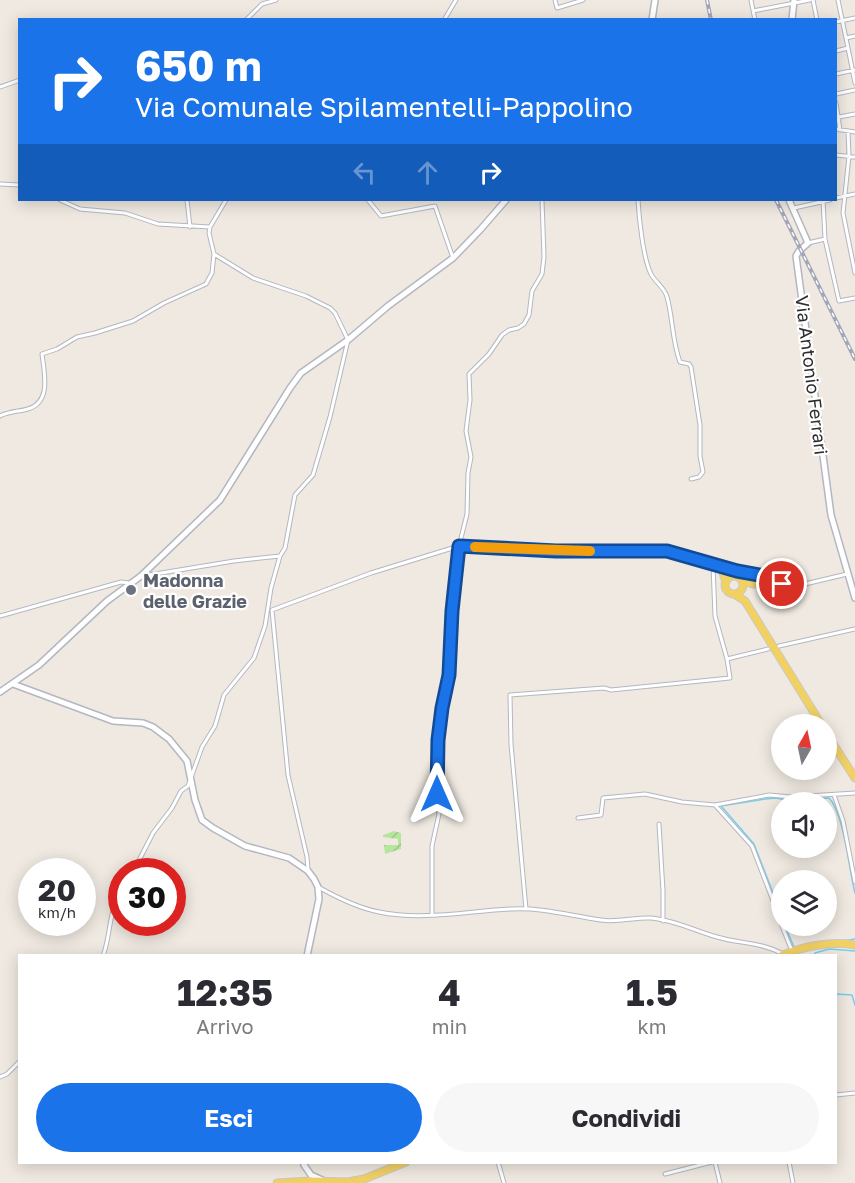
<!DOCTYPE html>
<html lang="it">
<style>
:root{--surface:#fff;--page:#f7f7f7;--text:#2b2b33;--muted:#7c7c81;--accent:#1a73e8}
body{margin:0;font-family:"Golos Text",sans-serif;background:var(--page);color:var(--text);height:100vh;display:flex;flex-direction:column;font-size:22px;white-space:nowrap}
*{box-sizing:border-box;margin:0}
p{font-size:20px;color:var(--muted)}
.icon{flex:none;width:33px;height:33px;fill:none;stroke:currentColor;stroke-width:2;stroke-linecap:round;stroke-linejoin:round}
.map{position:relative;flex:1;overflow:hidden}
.details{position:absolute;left:18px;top:954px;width:819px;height:210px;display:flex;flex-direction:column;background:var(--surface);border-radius:0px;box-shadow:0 3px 15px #0003}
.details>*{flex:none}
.banner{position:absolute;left:18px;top:18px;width:819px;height:183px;border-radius:0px;box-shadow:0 3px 15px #0003;background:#1a73e8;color:#fff;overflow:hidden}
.needle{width:39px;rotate:9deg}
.tools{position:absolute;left:771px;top:714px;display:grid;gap:12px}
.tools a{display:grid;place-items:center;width:66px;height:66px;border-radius:50%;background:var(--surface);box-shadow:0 3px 15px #0003;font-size:30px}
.speed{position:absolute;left:18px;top:858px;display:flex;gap:12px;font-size:30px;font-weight:700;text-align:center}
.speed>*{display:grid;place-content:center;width:78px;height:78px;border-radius:50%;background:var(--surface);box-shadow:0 3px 15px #0003;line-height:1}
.speed small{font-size:15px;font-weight:400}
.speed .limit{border:9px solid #d22;background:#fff;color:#111}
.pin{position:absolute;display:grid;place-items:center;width:51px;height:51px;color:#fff;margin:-26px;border:3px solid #fff;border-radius:50%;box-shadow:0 2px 6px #0007}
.me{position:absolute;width:66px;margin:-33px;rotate:0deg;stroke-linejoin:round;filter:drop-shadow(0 0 4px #0008)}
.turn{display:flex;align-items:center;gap:21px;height:126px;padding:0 18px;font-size:27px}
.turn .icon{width:78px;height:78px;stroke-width:2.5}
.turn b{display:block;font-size:42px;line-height:51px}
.lanes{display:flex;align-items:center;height:57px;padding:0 18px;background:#0003;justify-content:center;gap:30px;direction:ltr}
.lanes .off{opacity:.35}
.eta{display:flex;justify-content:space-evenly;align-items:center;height:102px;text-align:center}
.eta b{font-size:36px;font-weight:700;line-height:42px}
.button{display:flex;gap:12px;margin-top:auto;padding:12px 18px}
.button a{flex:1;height:69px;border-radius:36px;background:var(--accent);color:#fff;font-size:24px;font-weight:700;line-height:69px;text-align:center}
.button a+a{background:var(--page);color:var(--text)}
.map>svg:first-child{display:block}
</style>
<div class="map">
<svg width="855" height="1183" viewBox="0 0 855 1183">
<defs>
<pattern id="garden-furrows" width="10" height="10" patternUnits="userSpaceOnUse" patternTransform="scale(1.5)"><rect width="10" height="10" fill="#b6e59e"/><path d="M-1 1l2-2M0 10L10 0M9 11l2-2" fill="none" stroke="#9dc588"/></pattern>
</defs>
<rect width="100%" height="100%" fill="#efe9e1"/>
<path fill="url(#garden-furrows)" d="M394,831l7,2v16l-16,5 -1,-9h14v-6l-15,-2v-2z"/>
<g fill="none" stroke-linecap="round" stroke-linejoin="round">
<path stroke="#75cff0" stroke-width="1.5" d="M721,806l44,-7 11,-1 10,2 43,-2c15,15 20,72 26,95
M722,807l32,37 28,72
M785,926l9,21h4
M844,941l11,-2
M816,956l-1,-3 14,-4 26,2
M836,994l16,1 3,10"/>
<g stroke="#b4b7c1" stroke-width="5">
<path id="street" d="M555,0l2,8 26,-8
M751,0l4,20
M813,0l4,20
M753,11l57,-11
M246,20l16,-16 14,-4
M444,20l12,-20
M836,22l19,-4
M846,38l9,-2
M848,48l7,35
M836,51l12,-3 -10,-48
M836,74l19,-4
M0,87l20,-7
M836,94l19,-4
M836,103l4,27
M839,117l16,-3
M836,129l19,3
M848,131l1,25 -6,57 12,60
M836,155l19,2
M0,184l20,1
M836,198l19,-4
M60,200l20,9 45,4 33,11 52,3
M187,200l3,27
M368,200l13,16 54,-10 18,52
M638,200c1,18 5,58 13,74 4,8 14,14 16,23 6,21 5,44 13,65l9,2 2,3 9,58v31l3,16 -4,5 -8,2
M823,200l2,39 14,62 16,-3
M794,208l36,-8
M808,243l17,-4
M0,416c9,-5 18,-4 28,-7 24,-7 16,-37 14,-55l15,-5 20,-12 18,-4 38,-12 31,-18 42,-19 6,-11 2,-19 -5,-21 1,-6 16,-27
M713,565l2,51 12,43
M143,576l91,-15 46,-5
M782,584h23l42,-10
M0,616l121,-34 8,1
M779,646l76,-17
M834,795l9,26 12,61
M715,805l37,41 30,78
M578,818l23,-3 2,-17 42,-4 37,8 33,3 54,-10 22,2 64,-4
M659,824l4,67v30
M308,870l-1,-13 -19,-82 -16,-165 99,-37 88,-27 97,5h111l70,20 33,6 7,4
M133,872l20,-39 19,-25 9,-17 7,-5 14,-39 13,-21 9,-31 30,-37 11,-32 6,-38 9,-32 5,-8 10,-53 18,-20 17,-58 18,-77 -13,-27 -5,-5 -24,-12 -53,-18 -39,-24
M320,888c18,10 38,20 59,24 43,9 89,-1 132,-3 31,-2 60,7 90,11 17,3 34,-3 50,-2 24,2 44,13 66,19 23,7 45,5 66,17
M526,909l-15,-165 -1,-49 94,-7 7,2 119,-12 -3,-19 41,-10
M432,915v-69l7,-32 -2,-33 1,-41 4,-32 7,-33 7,-109 3,-20 8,-32 1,-41 3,-16 -5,-26 4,-31 -1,-26 20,-20 13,-19 7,-5 9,-2 6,-4 5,-9 3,-24 10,-17 2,-17 -2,-57
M782,926l10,25
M103,956c8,-21 5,-45 19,-64
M0,1077l7,-3 13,-13
M836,1095l19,-2
M498,1162l6,21
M715,1162l5,21
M789,1162l4,21
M665,1174l47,-12"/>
</g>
<g stroke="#b4b7c1" stroke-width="8">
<path id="secondary" d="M652,20l3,-20
M792,20l2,-20
M789,200l19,43 -9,8 -3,5 35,259 24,83
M13,684l100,37 30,2 10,4 16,12 18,22 8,39 7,20 11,8 32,18 44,12 19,13 6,8 4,8 1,12 -12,57
M0,692l39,-27 68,-64 34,-25 79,-76 70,-112 11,-15 47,-33 40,-34 65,-48 27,-28 26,-30
M304,1165l7,10 11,5"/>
</g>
<g stroke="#c9c9c9" stroke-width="9">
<path id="primary" d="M721,567l5,15
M725 585a9 9 0 1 1 18 0a9 9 0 1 1-18 0Z
M743,581l10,3h29
M734,594l11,7 76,123
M826,733l29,45
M781,956c22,-10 50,-15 74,-11
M277,1183l33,-2 38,1 16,-3 42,-17"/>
</g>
<use href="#street" stroke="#fff" stroke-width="3"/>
<use href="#secondary" stroke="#fff" stroke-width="5"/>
<use href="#primary" stroke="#f2d163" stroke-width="7"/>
<g stroke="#a3a6b8" stroke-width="4">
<path id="rail" d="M707,0l4,20
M776,200l79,159"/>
</g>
<use href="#rail" stroke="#fff" stroke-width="1.5" stroke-dasharray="4.5" stroke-linecap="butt"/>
</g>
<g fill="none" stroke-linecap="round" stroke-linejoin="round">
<g stroke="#114b97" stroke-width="15">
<path id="route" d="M437,794l1,-54 4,-32 7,-33 3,-64 7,-65 97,5h111l70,20 33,6 12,7"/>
</g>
<use href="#route" stroke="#1a73e8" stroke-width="10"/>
<path stroke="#f59e0b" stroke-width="10" d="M475,547l115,4"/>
</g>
<circle fill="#6b7280" stroke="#fff" stroke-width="2" cx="131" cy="590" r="6"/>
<g text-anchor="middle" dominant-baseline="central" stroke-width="4.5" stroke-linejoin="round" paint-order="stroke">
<g font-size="18" fill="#2e2e2e" stroke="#fff">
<text transform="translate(812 375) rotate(83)">Via Antonio Ferrari</text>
</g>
<g font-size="18" font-weight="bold" fill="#5b616d" stroke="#fff" text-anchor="start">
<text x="143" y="580">Madonna<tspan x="143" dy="21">delle Grazie</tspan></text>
</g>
</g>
</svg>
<div class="tools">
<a><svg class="needle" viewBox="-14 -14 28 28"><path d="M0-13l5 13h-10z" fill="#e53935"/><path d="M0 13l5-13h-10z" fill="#7c7c81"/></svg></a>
<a><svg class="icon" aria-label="sound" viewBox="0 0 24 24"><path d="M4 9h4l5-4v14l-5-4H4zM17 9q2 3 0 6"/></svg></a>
<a><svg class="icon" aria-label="layers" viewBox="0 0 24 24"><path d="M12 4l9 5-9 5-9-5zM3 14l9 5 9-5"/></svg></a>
</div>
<div class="speed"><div>20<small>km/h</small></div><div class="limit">30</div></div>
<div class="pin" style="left:782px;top:584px;background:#d93025"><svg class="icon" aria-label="arrive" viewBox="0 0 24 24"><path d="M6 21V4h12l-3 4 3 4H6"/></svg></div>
<svg class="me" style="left:437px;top:794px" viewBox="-20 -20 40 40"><path d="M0-17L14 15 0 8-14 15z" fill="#1a73e8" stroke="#fff" stroke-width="4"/></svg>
<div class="banner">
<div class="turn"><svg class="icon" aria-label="right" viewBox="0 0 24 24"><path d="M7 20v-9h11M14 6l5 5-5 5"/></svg><div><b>650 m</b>Via Comunale Spilamentelli-Pappolino</div></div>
<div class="lanes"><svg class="icon off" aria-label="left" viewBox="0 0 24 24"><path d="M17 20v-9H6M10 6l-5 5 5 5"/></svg><svg class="icon off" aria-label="ahead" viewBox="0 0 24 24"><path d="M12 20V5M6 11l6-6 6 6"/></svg><svg class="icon" aria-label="right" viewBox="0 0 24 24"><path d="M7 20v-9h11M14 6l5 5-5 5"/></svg></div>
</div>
<section class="details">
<div class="eta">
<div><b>12:35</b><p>Arrivo</p></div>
<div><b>4</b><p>min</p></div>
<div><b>1.5</b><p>km</p></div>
</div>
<div class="button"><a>Esci</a><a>Condividi</a></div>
</section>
</div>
